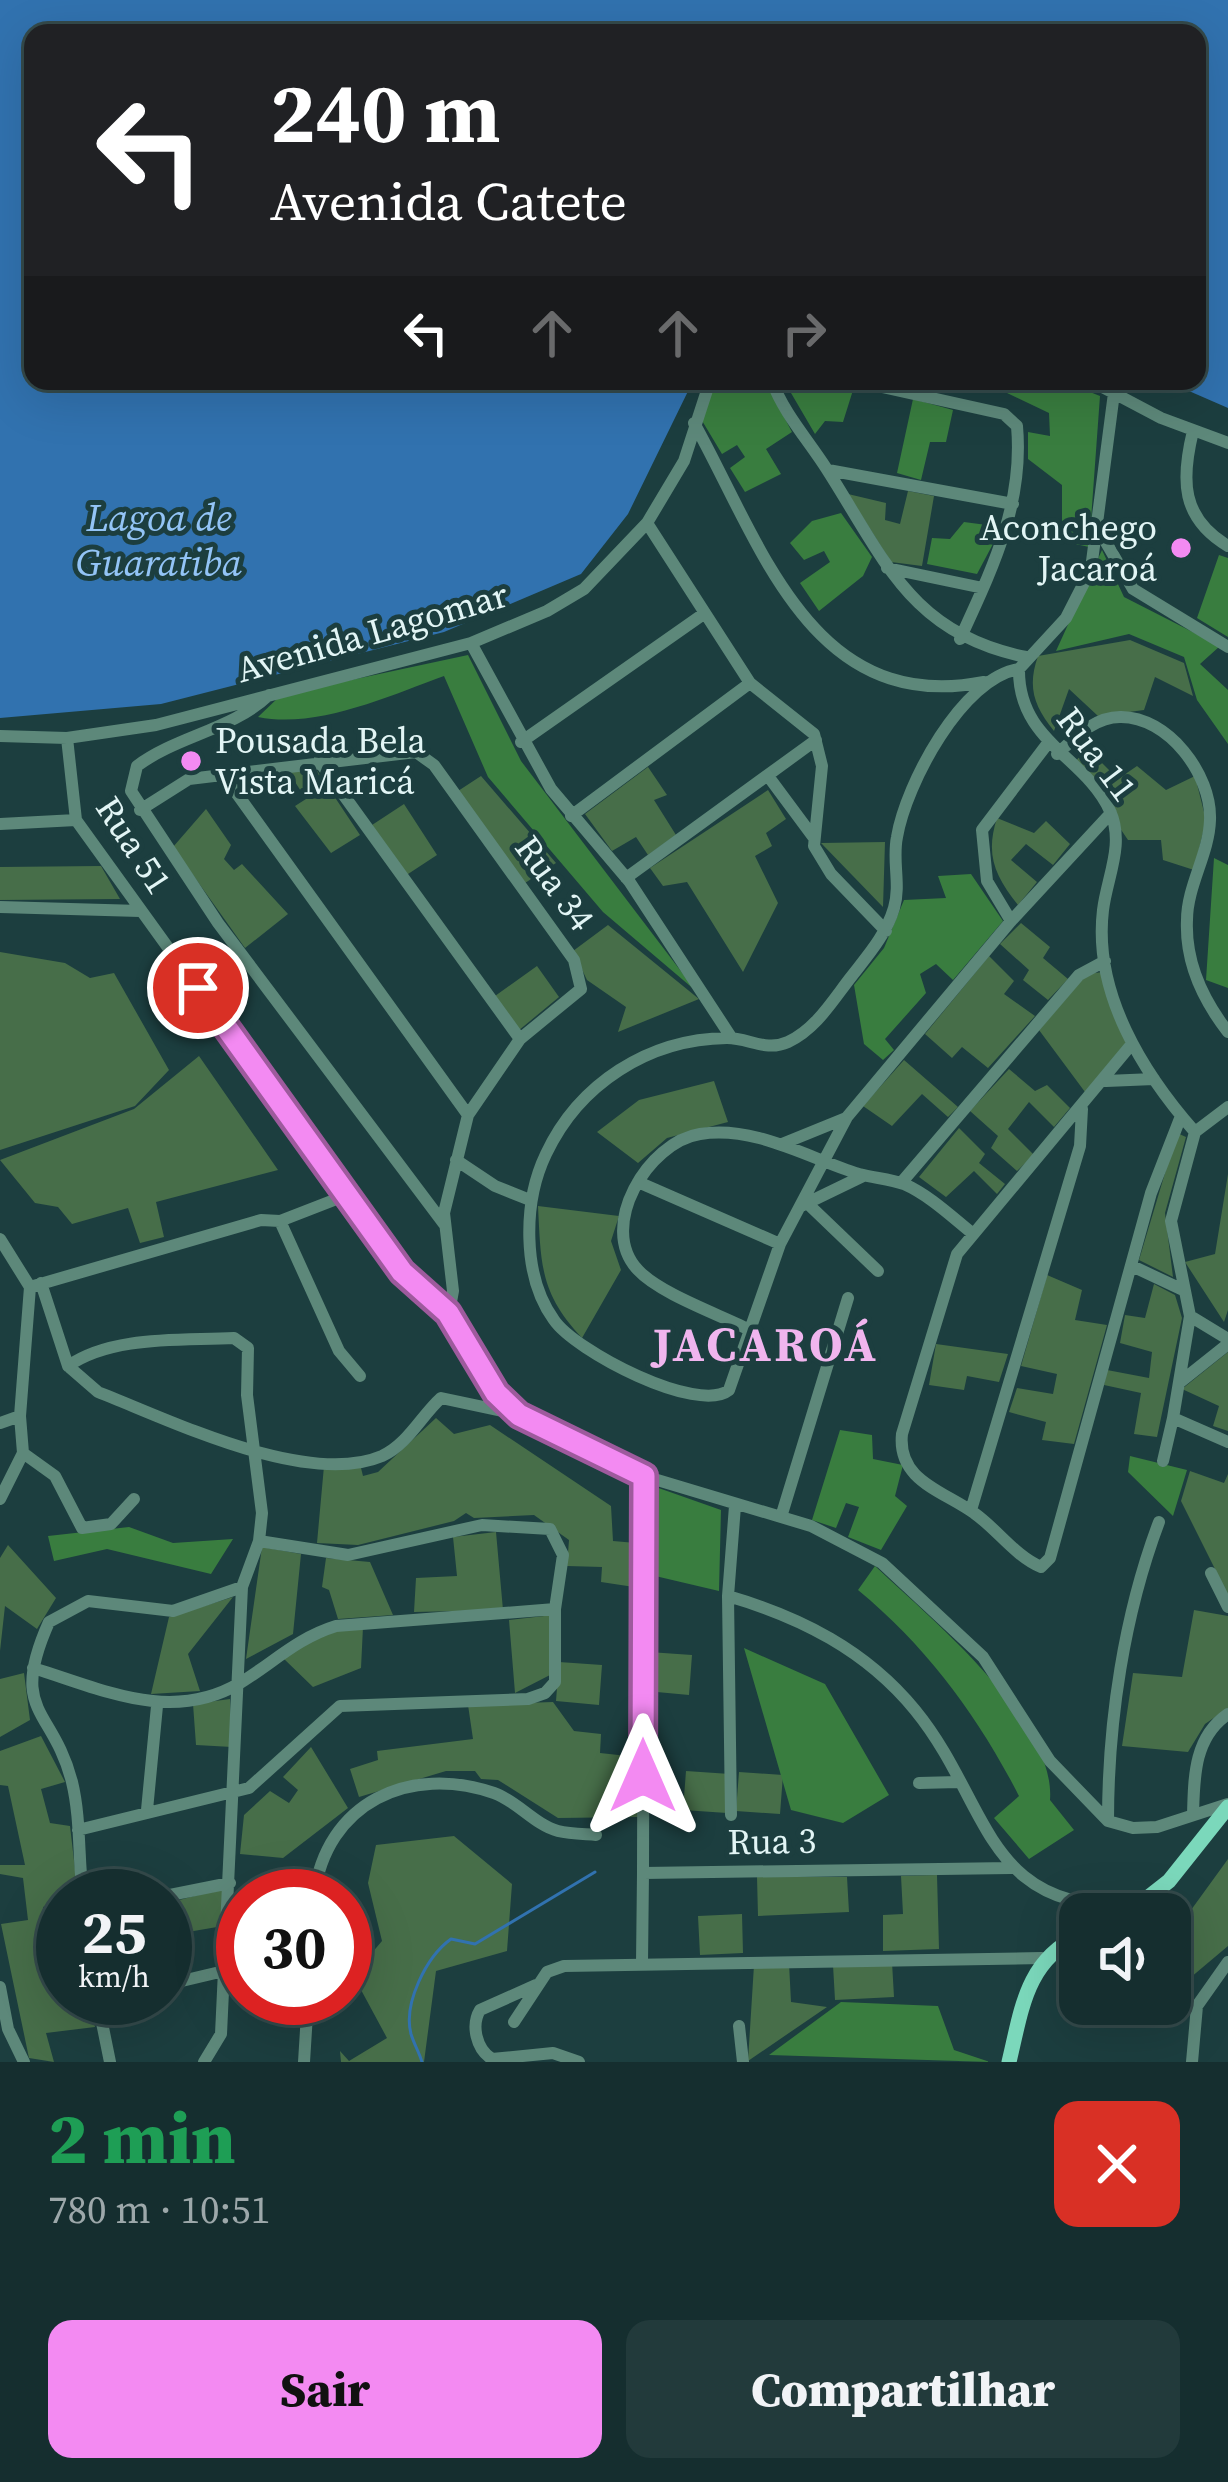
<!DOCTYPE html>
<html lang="pt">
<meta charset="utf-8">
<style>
:root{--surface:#152e2f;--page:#223a3b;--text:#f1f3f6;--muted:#9da8aa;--line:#344a4b;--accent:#f38af2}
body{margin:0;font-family:"Source Serif 4",serif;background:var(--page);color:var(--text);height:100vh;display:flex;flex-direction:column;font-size:45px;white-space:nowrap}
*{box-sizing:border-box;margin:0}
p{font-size:39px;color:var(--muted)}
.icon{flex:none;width:66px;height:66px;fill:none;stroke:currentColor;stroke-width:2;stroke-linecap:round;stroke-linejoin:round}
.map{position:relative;height:2062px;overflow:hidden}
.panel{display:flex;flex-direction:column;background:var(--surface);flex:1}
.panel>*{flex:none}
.guide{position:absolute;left:24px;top:24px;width:1182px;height:366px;border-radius:24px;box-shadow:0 12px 48px #0002,0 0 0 3px var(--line);background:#202124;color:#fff;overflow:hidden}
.buttons{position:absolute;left:1059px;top:1893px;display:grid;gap:24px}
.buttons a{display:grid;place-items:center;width:132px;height:132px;border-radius:24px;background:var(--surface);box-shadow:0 12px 48px #0002,0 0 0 3px var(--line);font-size:60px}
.speed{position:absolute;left:36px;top:1869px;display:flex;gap:24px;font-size:60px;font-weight:700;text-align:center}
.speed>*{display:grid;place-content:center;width:156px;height:156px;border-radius:50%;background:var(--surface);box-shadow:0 12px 48px #0002,0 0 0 3px var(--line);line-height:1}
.speed small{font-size:30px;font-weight:400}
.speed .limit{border:18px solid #d22;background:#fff;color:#111}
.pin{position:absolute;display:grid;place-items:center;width:102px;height:102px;color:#fff;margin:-51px;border:6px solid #fff;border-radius:50%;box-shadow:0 3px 12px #0007}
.me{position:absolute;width:132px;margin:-66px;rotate:0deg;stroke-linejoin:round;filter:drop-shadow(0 0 9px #0008)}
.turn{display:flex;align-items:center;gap:42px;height:252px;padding:0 48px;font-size:54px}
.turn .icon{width:156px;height:156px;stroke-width:2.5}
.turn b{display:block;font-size:84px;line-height:102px}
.lanes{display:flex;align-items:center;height:114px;padding:0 48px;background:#0003;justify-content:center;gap:60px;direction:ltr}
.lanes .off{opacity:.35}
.round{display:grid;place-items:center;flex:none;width:126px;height:126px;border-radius:24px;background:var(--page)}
.overview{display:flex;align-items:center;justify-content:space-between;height:204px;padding:0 48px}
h1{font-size:72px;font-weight:800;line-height:90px;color:#1e9e55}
.action{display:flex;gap:24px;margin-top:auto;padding:24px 48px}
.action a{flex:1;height:138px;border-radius:24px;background:var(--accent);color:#111;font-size:48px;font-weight:800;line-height:138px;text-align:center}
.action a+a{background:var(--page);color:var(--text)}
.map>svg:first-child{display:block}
</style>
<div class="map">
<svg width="1228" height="2062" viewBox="0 0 1228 2062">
<rect width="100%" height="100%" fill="#1c3e3f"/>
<path fill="#476e49" d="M908,491l26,5 -12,70 -31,-4 -43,-68 38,9 -1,17 15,4z
M1130,640l54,23 9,33 -38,-19 -11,33 -46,6 -29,-27 -15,42c-20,-25 -27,-44 -16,-75z
M1087,748l31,31 19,-13 29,24 29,-14 11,44 -12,50 -31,-10 -2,-20h-33l-53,-78z
M314,766l46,69 -29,18 -36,-47 11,-7 -18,-28z
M648,767l19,28 -13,5 22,35 -28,20 -12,-18 -24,14 -27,-37z
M481,776l75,87 -31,20 -67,-92z
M768,790l18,29 -20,14 6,13 -17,10 23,47 -35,69 -56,-90 -24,4 -13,-18z
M404,804l33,51 -32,21 -33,-51z
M206,809l25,36 -7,14 10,11 8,-6 46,50 -43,34 -72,-101z
M997,818l37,15 12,-12 24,23 -17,21 -27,-21 -15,16 26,22 -19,23c-23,-29 -33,-50 -21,-87z
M885,842l-2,65 -62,-64z
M101,866l19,33 -120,1v-33z
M1021,923l29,24 -7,11 25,21 -20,21 -25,-20 6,-10 -29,-26z
M608,925l91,74 -81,33 8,-25 -39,-27 -14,-29z
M0,952l65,11 25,15 24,-5 55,97 -34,36 -135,44z
M989,956l25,25 -10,13 31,22 -47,52 -26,-21 -10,11 -27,-24z
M537,966l22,31 -41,34 -23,-35z
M1103,972l24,70 -42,50 -46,-62 48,-56z
M199,1056l79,114 -122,32 8,35 -24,6 -12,-35 -56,16 -14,-17 -23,-4 -35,-43 134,-51z
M904,1060l54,47 -10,10 -26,-23 -30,32 -29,-20z
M1009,1069l26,22 12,-6 23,23 -16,19 -25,-25 -21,27 26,26 -17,16 -26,-23 7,-12 -28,-25z
M714,1081l14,41 -61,16 -29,25 -41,-31 42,-32z
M959,1128l26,26 -6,9 26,21 -8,10 -23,-23 -28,26 -27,-20z
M1177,1133l9,4 -21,76 8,64 -34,-17z
M1228,1174v136l-4,12 -39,-60 30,-8z
M538,1206l81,10 -8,25 10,29 -39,68c-42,-45 -41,-73 -44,-132z
M1047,1275l35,15 -7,30 32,5 -33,119 -32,-4 4,-18 -37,-10 8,-24 36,6 4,-20 -36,-8z
M1154,1284l21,11 7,23 -25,119 -23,-3 7,-41 -37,-8 3,-15 42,8 3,-26 -32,-9 5,-28 20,3z
M936,1344l72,10 -9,28 -32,-6 -3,14 -35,-5z
M1228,1352v79l-15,-5 6,-20 -37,-17z
M436,1418l18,16 36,-9 121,81 2,35 23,2 -2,44 -33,-5 1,-15 -35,-1 2,-26 -35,-25 -60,3 -8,-5 -12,8 -96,24 -41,-2 7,-77 37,2 2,8 15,-4z
M1190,1471l34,12 4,-9v121l-47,-94z
M496,1532l7,78 -89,2 2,-34 41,-2 -4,-39z
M8,1545l48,53 -19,31 -32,-23 -5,45v-93z
M262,1547l39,7 -8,80 -47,25z
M326,1558l44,4 23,53 -55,4 -9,-29 -7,-3z
M233,1597l-45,57 12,37 -49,3 18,-77z
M1194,1610l34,6v92l-23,16 -17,28 -66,-6 11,-73 49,4z
M553,1615l-3,60 -35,18 -6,-73z
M363,1627l-2,41 -48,19 -30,-29 37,-26z
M649,1652l43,3 -3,40 -43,-4z
M559,1662l43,3 -3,40 -43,-4z
M24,1673l6,47 -30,17v-58z
M230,1699l2,48 -36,-2 -3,-41z
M553,1702l21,29 27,3 -1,19 37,4 1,60 -80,1 -60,-38 -17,-1 -6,-8h-29l-87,26 -9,-28 28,-9 -1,-9 96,-12 -5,-34z
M41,1736l24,46 -24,7 9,34 20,3 8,69 -35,12 17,100 30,-5 5,25 -49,6 8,29 -25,-4 -28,-134 27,-4 -5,-42 -23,-4v-9h25l-17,-79 -8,-1v-34z
M311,1747l37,61 -65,50 -43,-4 4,-39 26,-24 19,12 9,-13 -15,-13z
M686,1771l44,3 -3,39 -44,-3z
M739,1772l44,3 -3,39 -44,-3z
M454,1836l58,48 -5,67 -71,20 -12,91h-83l-1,-11 9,10 38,-23 -34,-63 29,-34 -14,-58 8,-38z
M1228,1859v87l-38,32 -20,1v-40z
M937,1875l2,74 -56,2v-36l20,-1 -2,-38z
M757,1877h90l2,35 -91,4z
M227,1887l-4,39 -41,7 -10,-31z
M742,1914l1,39 -43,2 -2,-39z
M892,1962l2,35 -59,3 -2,-35z
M789,1963l2,39 36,5 -79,54 6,-96z"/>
<path fill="#397d3f" d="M716,381h49l27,51 -26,17 15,25 -36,18 -15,-24 15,-11 -8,-12 -15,9 -21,-35z
M784,381l70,6 -11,35 -18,-1 -10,13z
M982,381h80l38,15 -11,151 -27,-6v-56l-34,-26v-27l22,4 -1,-23z
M913,399l40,11 -7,32h-16l-9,38 -24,-7z
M841,513l31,44 -9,19 -44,35 -19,-28 30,-21 -6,-11 -20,9 -14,-17 22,-22z
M964,522l38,5 -25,47 -50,-10 5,-26 18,1z
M1102,550l22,47 96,49 -20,18 28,26v54l-31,-44 -13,-43 -55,-23 -73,17z
M1219,555l9,3v79l-31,-19z
M468,655l53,106 175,230 -93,-79 -115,-135 -44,-101c-55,20 -127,53 -186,41l23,-22z
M1214,858l14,7v123l-22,-8z
M971,874l32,47 -50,59 -17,-16 -16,10 6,19 -41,46 9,11 -11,10 -19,-16 -10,-59 30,-37 20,-48 42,-2 -8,-22z
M840,1430l32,5 1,24 30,6 -8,31 12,10 -26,44 -33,-13 11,-30 -13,-4 -10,25 -24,-8z
M1130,1456l57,14 -14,46 -45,-44z
M650,1485l71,25 -2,81 -68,-16z
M129,1527l44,16 60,-4 -22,35 -104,-25 -53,12 -6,-25z
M875,1566c54,51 181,155 175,234l24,30 -45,29 -35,-41 25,-22c-41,-80 -92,-149 -161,-206z
M744,1648l81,36 64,111 -46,28 -52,-13z
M841,2002l97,4 16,44 36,12 -221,-7z"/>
<path fill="#3172af" d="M0,0h1228v408l-62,-27h31v-348h-1164v348h660l-65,133 -47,60 -137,58 -283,72 -161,14z"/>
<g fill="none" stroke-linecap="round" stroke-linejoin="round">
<path stroke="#3172af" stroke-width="3" d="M422,2062c-3,-10 -8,-18 -11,-28 -8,-30 15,-77 40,-95l24,5 120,-72"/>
<path stroke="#5d887a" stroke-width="12" d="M772,381c11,31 36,59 54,87 58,90 84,166 200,189
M855,381l149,33 13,12c7,79 -25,143 -57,213
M1091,381l70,37 67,25
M1114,393l-23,176 -25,49 -47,51c-1,73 67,88 91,142 15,33 -3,66 -7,99 -10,83 40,163 92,222l-24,89 19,95 38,23
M694,423c67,120 117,293 290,259
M1193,431c-12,49 -12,87 35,115
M828,470l185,34
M647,523l103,160 64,51 8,32 -8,80 17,28 55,57
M1100,532l33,57 95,58
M887,568l96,20
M471,643l80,146 78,92 102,156
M1019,669c-57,9 -113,115 -122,168 -5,24 4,47 -3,71 -8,27 -26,47 -43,69 -18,23 -35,52 -63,65 -22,10 -39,-4 -61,-4 -79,1 -148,46 -181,116 -23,48 -24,122 8,166 21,31 144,95 175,70l51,-146 67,-127 164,-196 100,-108
M269,695c-37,35 -92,41 -132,71l-6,25 87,132 226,301
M0,736l67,2 89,-13 315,-82 76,-32 37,-22 63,-66 37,-62 26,-80
M67,738l9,82 326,452 47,41 39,68 31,34 125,61 167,50 71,37 101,94 67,104 58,60 25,7 24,-1 71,-23
M521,742l184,-129
M1057,754c18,-16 37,-37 63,-37 48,-1 92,58 90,103 -1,34 -23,66 -23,100 -2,43 16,80 41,112
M319,761l201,278
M222,773l246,342
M768,776l46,62
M140,810l49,-31 227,-27 18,13 140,195 7,29 -61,50 -52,76 -24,98 9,78 -4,22
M571,816l179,-133
M0,824l76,-4
M626,878l190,-138
M0,907l140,4
M1011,921l-24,-40 -5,-51 66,-87
M1131,1045l-174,209 -55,180c-5,47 42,57 72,79 23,16 41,43 67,54l9,-9 101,-365 30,-77
M1106,1081l48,-2
M1195,1132l33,-25
M782,1144l64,-26
M456,1160l39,26 35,14
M638,1182l142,62
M901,1183l178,-208 26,-14
M807,1203l71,68
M801,1206l62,-30
M280,1221l59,130 21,25
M0,1239l30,48 -10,129 3,37 -23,46
M1132,1266l49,23
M41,1283l27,83 30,26c72,28 209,96 284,64 26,-12 39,-40 59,-58l75,16
M30,1287l231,-67 19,1 67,-26
M1190,1316l-17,102 55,24
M752,1331c-31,-16 -92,-37 -114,-61 -41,-43 10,-128 62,-136 55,-9 108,24 159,40 15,4 31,5 45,10 25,11 47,32 68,49
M68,1366c45,-31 113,-25 166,-28l14,10 -1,47 15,118 -3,28 -17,46 -21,447 -17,28
M1179,1383l49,-39
M0,1423l20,-7
M23,1453l32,23 27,52 29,-4 23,-25
M1163,1461l10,-43
M644,1476l-1,397 368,-5
M971,1510l109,-364 2,-37
M781,1517l67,-219
M1211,1573l17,34
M728,1596c72,21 138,54 187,114 77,94 67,205 225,195
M33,1668c69,21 138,56 207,15 33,-20 57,-45 96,-57l219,-17
M919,1783l39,-1
M147,1810l10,-104
M731,1815l-3,-219 7,-90
M1193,1815c1,-38 1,-78 35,-101
M1108,1821c0,-100 16,-206 51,-299
M78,1830l171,-42 91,-82 188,-7 17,-6 10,-11v-73l8,-54 -13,-26 -68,-4 -134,30 -89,-14
M83,1896c-5,-38 -2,-77 -11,-114 -19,-75 -64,-68 -23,-160l39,-21 85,10 69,-24
M165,1896l65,-13
M314,1896c12,-94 96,-132 180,-103 23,8 41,32 64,38 12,3 26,3 38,4
M642,1963l1,-90
M165,1985l59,-14
M536,1985l-56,25c-9,15 -4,39 12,49l61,-6 26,9
M0,1987l8,42 16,33
M97,1998l13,64
M514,2022l33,-50 17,-6 478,-8
M739,2026l4,36
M304,2062l4,-64
M1192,2062l5,-56 31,-44"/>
<path stroke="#7bd8bb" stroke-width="15" d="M1127,1914l42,-33 59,-74
M1009,2062c13,-54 17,-101 71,-127"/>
</g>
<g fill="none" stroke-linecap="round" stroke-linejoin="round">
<g stroke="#9e5a9d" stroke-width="30">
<path id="route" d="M198,988l204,284 46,41 48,80 23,22 125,61 -1,300"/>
</g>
<use href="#route" stroke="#f38af2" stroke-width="21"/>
</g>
<g fill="#f38af2" stroke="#1c3e3f" stroke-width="4.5">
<circle cx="1181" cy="548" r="12"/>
<circle cx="191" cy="761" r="12"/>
</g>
<g text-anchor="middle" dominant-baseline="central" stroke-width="10" stroke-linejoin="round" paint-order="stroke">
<g font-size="36" fill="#e2f5f5" stroke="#1c3e3f" text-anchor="end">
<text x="1157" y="527">Aconchego<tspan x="1157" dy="41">Jacaroá</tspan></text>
<text x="215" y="740" text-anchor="start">Pousada Bela<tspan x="215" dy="41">Vista Maricá</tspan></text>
</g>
<g font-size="36" fill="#e2f5f5" stroke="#1c3e3f">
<text transform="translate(372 632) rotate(-16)">Avenida Lagomar</text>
<text transform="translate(1097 754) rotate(53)">Rua 11</text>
<text transform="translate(134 845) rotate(57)">Rua 51</text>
<text transform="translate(555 883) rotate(54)">Rua 34</text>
<text transform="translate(772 1841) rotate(-1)">Rua 3</text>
</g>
<g font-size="39" font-style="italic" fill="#93c4f6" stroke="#1c3e3f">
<text x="159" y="517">Lagoa de<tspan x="159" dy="45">Guaratiba</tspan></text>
</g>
<g font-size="48" font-weight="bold" letter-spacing="3" fill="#f0b5ee" stroke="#1c3e3f">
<text x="766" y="1344">JACAROÁ</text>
</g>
</g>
</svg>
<div class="buttons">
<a><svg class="icon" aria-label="sound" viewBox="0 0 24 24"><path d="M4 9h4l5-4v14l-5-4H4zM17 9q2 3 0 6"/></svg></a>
</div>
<div class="speed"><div>25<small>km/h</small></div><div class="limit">30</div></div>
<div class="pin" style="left:198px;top:988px;background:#d93025"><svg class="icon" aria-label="arrive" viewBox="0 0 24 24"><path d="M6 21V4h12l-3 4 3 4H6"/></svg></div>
<svg class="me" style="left:643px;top:1776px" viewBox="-20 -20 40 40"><path d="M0-17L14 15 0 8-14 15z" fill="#f38af2" stroke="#fff" stroke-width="4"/></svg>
<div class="guide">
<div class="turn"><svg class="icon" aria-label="left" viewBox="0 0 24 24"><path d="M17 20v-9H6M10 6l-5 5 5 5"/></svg><div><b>240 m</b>Avenida Catete</div></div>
<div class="lanes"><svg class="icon" aria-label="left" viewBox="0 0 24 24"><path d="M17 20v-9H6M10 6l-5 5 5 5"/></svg><svg class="icon off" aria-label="ahead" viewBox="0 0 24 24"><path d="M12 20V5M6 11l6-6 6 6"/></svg><svg class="icon off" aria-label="ahead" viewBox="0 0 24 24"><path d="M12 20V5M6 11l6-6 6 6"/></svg><svg class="icon off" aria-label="right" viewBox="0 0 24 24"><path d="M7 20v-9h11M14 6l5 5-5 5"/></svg></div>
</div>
</div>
<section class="panel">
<div class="overview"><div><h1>2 min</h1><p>780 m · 10:51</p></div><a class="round" style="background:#d93025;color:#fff"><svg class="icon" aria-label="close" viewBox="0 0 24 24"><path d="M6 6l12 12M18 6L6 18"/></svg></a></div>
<div class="action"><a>Sair</a><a>Compartilhar</a></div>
</section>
